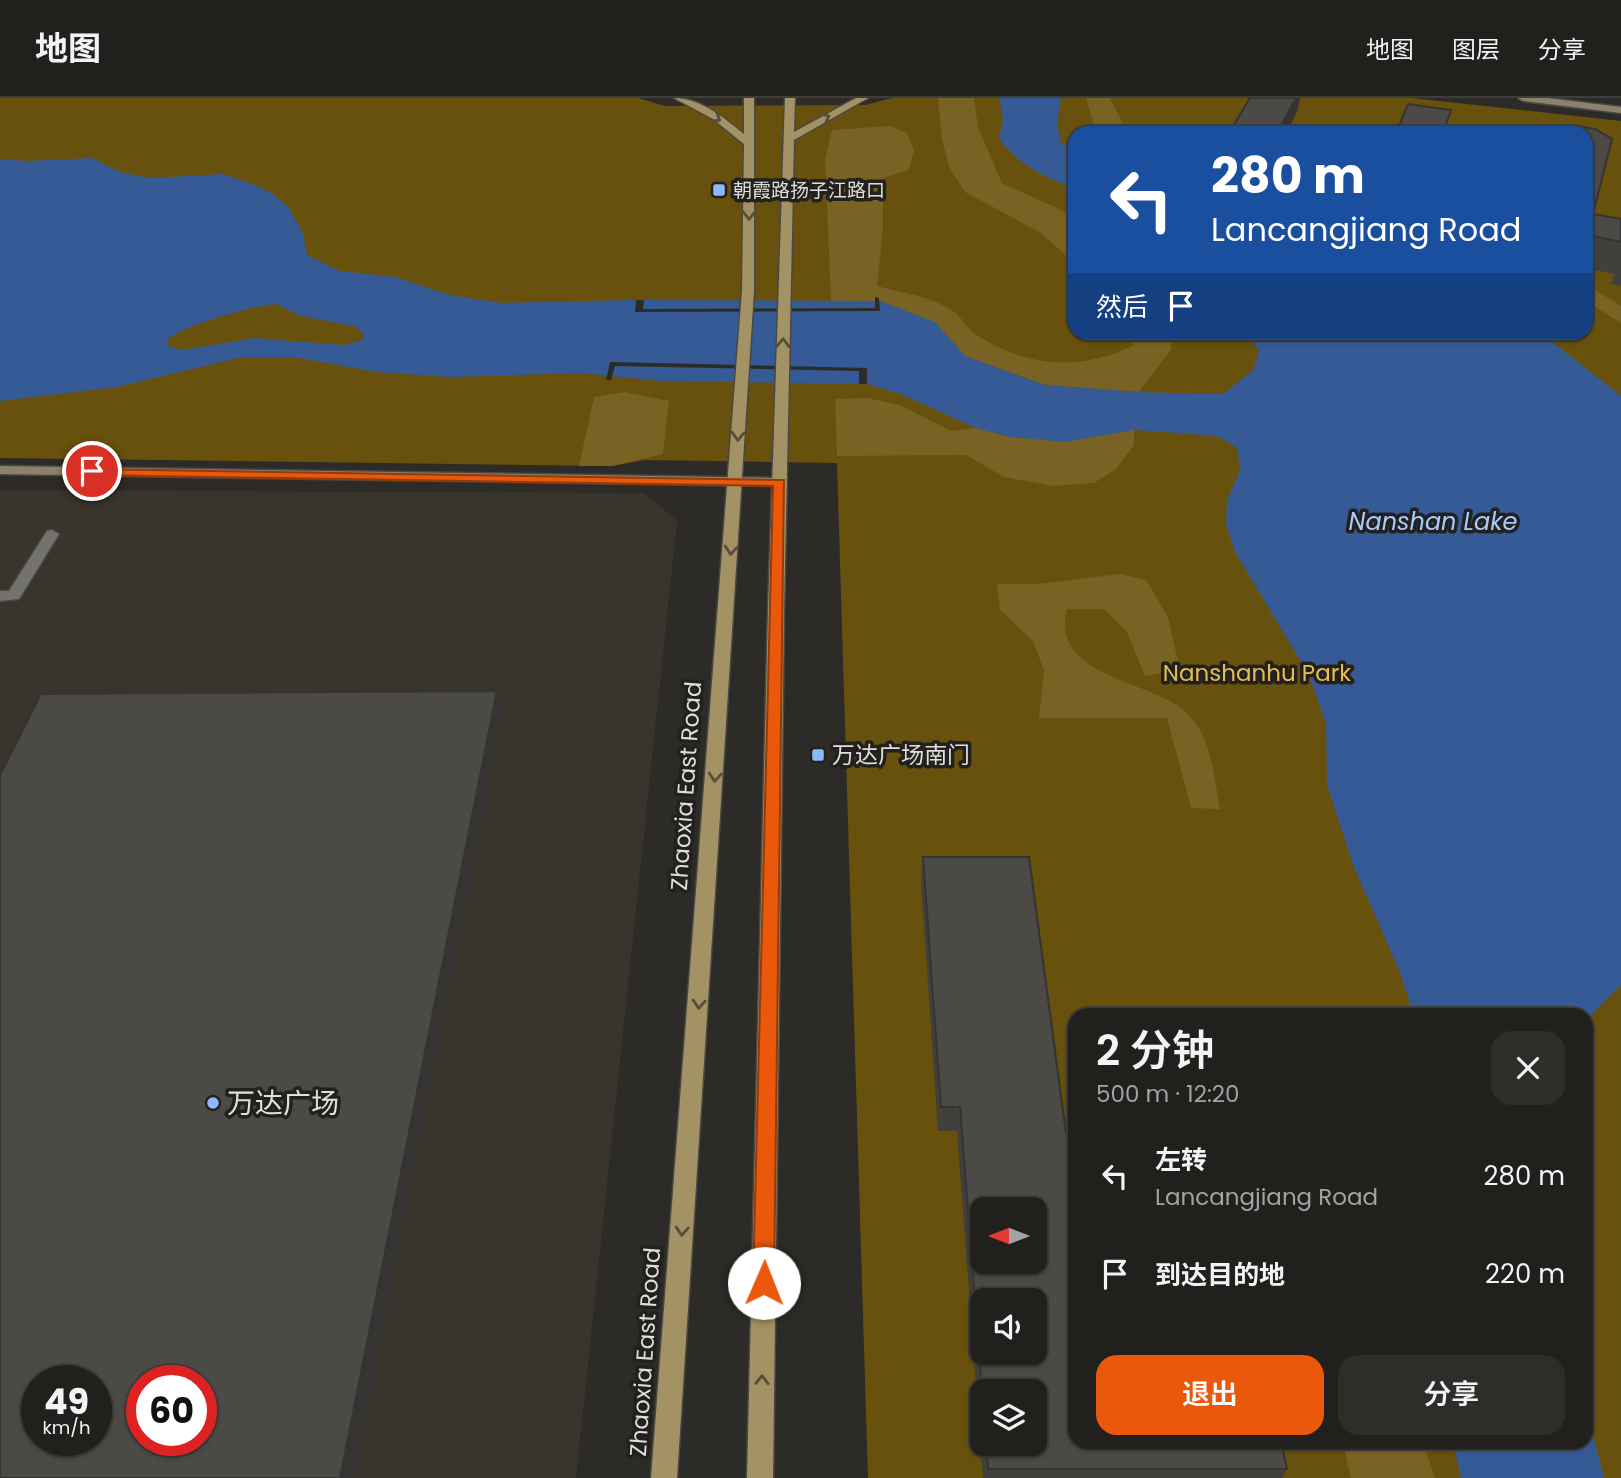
<!DOCTYPE html>
<html lang="zh">
<meta charset="utf-8">
<style>
:root{--surface:#21201d;--page:#2d2d2a;--text:#f1f3f6;--muted:#a2a3a4;--line:#3e3e3b;--accent:#ea580c}
body{margin:0;font-family:Poppins,"Noto Sans SC",sans-serif;background:var(--page);color:var(--text);height:100vh;display:flex;flex-direction:column;font-size:26px;white-space:nowrap}
*{box-sizing:border-box;margin:0}
p{font-size:23px;color:var(--muted)}
.icon{flex:none;width:38px;height:38px;fill:none;stroke:currentColor;stroke-width:2;stroke-linecap:round;stroke-linejoin:round}
.map{position:relative;flex:1;overflow:hidden}
.side{position:absolute;left:1068px;top:910px;width:525px;height:441px;display:flex;flex-direction:column;background:var(--surface);border-radius:21px;box-shadow:0 2px 5px #0004,0 0 0 2px var(--line)}
.side>*{flex:none}
.guide{position:absolute;left:1068px;top:28px;width:525px;height:214px;border-radius:21px;box-shadow:0 2px 5px #0004,0 0 0 2px var(--line);background:#1a4fa0;color:#fff;overflow:hidden}
.needle{width:46px;rotate:270deg}
.buttons{position:absolute;left:970px;top:1099px;display:grid;gap:14px}
.buttons a{display:grid;place-items:center;width:77px;height:77px;border-radius:14px;background:var(--surface);box-shadow:0 2px 5px #0004,0 0 0 2px var(--line);font-size:35px}
.speed{position:absolute;left:21px;top:1267px;display:flex;gap:14px;font-size:35px;font-weight:700;text-align:center}
.speed>*{display:grid;place-content:center;width:91px;height:91px;border-radius:50%;background:var(--surface);box-shadow:0 2px 5px #0004,0 0 0 2px var(--line);line-height:1}
.speed small{font-size:18px;font-weight:400}
.speed .limit{border:10px solid #d22;background:#fff;color:#111}
.pin{position:absolute;display:grid;place-items:center;width:60px;height:60px;color:#fff;margin:-30px;border:4px solid #fff;border-radius:50%;box-shadow:0 2px 7px #0007}
.me{position:absolute;width:77px;margin:-38px;rotate:1deg;stroke-linejoin:round;filter:drop-shadow(0 0 5px #0008)}
.turn{display:flex;align-items:center;gap:24px;height:147px;padding:0 28px;font-size:32px}
.turn .icon{width:91px;height:91px;stroke-width:2.5}
.turn b{display:block;font-size:49px;line-height:60px}
.then{display:flex;align-items:center;height:66px;padding:0 28px;background:#0003;gap:14px;font-size:26px}
.round{display:grid;place-items:center;flex:none;width:74px;height:74px;border-radius:21px;background:var(--page)}
.summary{display:flex;align-items:center;justify-content:space-between;height:119px;padding:0 28px}
h1{font-size:42px;font-weight:600;line-height:52px}
.primary-button{display:flex;gap:14px;margin-top:auto;padding:14px 28px}
.primary-button a{flex:1;height:80px;border-radius:21px;background:var(--accent);color:#fff;font-size:28px;font-weight:600;line-height:80px;text-align:center}
.primary-button a+a{background:var(--page);color:var(--text)}
ul{padding:0;list-style:none}
li{display:flex;align-items:center;gap:21px;height:98px;padding:0 28px}
li div{flex:1}
li b{display:block;font-size:26px}
li em{font-style:normal}
header{display:flex;align-items:center;gap:42px;box-sizing:border-box;height:98px;padding:0 35px;background:var(--surface);border-bottom:2px solid var(--line)}
header strong{font-size:33px}
nav{display:flex;gap:38px;margin-inline-start:auto;font-size:24px}
.map>svg:first-child{display:block}
</style>
<header>
<strong>地图</strong>
<nav><a>地图</a><a>图层</a><a>分享</a></nav>
</header>
<div class="map">
<svg width="1621" height="1380" viewBox="0 0 1621 1380">
<rect width="100%" height="100%" fill="#2c2b27"/>
<path fill="#39352d" fill-rule="evenodd" d="M0,392l644,3 33,28 -101,957h-576zM37,1283h59v59h-59zM142,1283h59v59h-59z"/>
<path fill="#68510d" fill-rule="evenodd" d="M0,0h638l27,8 200,-1 27,-7h520l209,23v1357h-753l-31,-1015 -192,-3 -33,6 -612,-8zM1074,35h512v199h-512zM1074,917h512v427h-512zM982,1111h52v53h-52zM982,1202h52v53h-52zM982,1293h52v53h-52z"/>
<path fill="#786224" d="M938,0h36l4,29 24,56 72,33v47l-33,-30 -76,-41 -16,-25 -7,-28z
M1086,0h24l17,35h-31z
M890,28l17,7 7,17 -5,20 -26,8v51l-6,57c25,7 54,10 76,25 9,6 13,17 22,23 51,33 105,38 159,11l-5,-12h42v17l-32,42 -94,-7 -80,-29 -30,-34 -60,-21h-44l-6,-142 7,-29z
M1586,186l35,22v17l-35,-22z
M625,294l44,9 -6,53 -51,12h-33l15,-69z
M867,300l33,7 51,26 25,-3 35,9 123,-7v15l-18,24 -22,14 -41,3 -49,-9 -38,-22 -129,1 -2,-57z
M1120,476l26,6 22,37 12,53 -35,6 -18,-44 -23,-23h-37c-17,65 76,71 113,98 32,24 33,66 40,102l-29,-1 -24,-90h-128l5,-48 -11,-29 -33,-31 -3,-26h41z
M1343,1344h80l12,36h-84z"/>
<path fill="#365a95" fill-rule="evenodd" d="M999,0h62l-4,25 4,20 13,7v38c-28,-10 -58,-24 -75,-50l4,-20z
M92,60l28,14 29,6 74,-4 32,11 18,9 16,14 14,26 4,21 33,16 55,6 54,18 53,8 134,-3 244,1 55,21 30,34 80,29 94,7 84,2 30,-24 6,-19 -11,-18h293l80,63v589l-35,35v-5h-177v-15l-10,-30 -46,-105 -26,-80 -1,-61 -17,-49 -74,-123 -9,-27 1,-25 13,-30 -3,-22 -18,-11 -14,-2 -71,-5 -68,12 -55,-5 -35,-9 -78,-35 -31,-9 -206,-3 -80,-8 -131,4 -74,-5 -83,-15h-51l-125,30 -117,14v-242l26,2zM277,206l24,12 56,11 7,8 -2,5 -18,5 -90,-7 -71,12 -14,-3 -2,-7c16,-15 88,-35 110,-36z
M1586,1311l18,69h-143l-8,-36h133z"/>
<path fill="#2c2b27" d="M875,199l4,1 1,13 -245,1 1,-12h8l-1,9 232,-1z
M610,264l257,6v16h-8v-13l-244,-5 -4,14h-5z"/>
<g fill="none" stroke-linecap="round" stroke-linejoin="round">
<g stroke="#494845" stroke-width="3">
<path id="street" d="M52,432l7,4 -40,65 -19,2v-10h9l38,-60z"/>
</g>
<g stroke="#494845" stroke-width="3">
<path id="secondary" d="M1518,0h29l74,9v6l-98,-12z
M0,368l779,12 7,4 -7,4 -779,-12z"/>
</g>
<g stroke="#494845" stroke-width="3">
<path id="primary" d="M674,0c27,0 50,20 70,36v-36h10v193l-77,1187h-26l91,-1187 2,-147 -31,-25z
M785,0h10l-1,34 62,-34h12l-74,42 -10,471 -11,867h-26l21,-867z"/>
</g>
<use href="#street" fill="#74726e" fill-rule="evenodd"/>
<use href="#secondary" fill="#8c8269" fill-rule="evenodd"/>
<use href="#primary" fill="#a39264" fill-rule="evenodd"/>
</g>
<path fill="#41403d" fill-rule="evenodd" d="M1573,27l22,4 17,10 -19,75 28,5v67l-10,-2 3,-10 -28,-6v-135h-46l2,-6 29,4z
M923,759l143,276 221,336 -5,9h-299l-26,-347h-19l-17,-249zM982,1293l52,53h-52z"/>
<path fill="#353432" d="M1296,0h4l-3,14 -11,21h-9z
M497,593l5,25 -148,762h-14z"/>
<path fill="#4c4a47" stroke="#353432" stroke-width="2" fill-rule="evenodd" d="M1250,0h46l-19,35h-48z
M1408,6l43,6 -8,23h-47z
M1573,27l22,4 17,10 -19,75 28,5v23l-28,-6 -7,-5v-98h-46l2,-6 30,5z
M497,593l-157,787h-340v-703l41,-81zM37,1283h59v59h-59zM142,1283h59v59h-59z
M923,759h106l37,276h8v309h207l6,27h-299l-2,-25h48v-53h-52l-22,-284h-19zM982,1111h52v53h-52zM982,1202h52v53h-52z"/>
<defs><path id="oneway-chevron" d="M-2-3.5L2.5 0L-2 3.5" fill="none" stroke-width="1.6" stroke-linecap="round" stroke-linejoin="round" transform="scale(1.75)"/></defs>
<g stroke="#564e3a">
<use href="#oneway-chevron" transform="translate(716 20) rotate(31)"/>
<use href="#oneway-chevron" transform="translate(825 20) rotate(-28)"/>
<use href="#oneway-chevron" transform="translate(749 117) rotate(90)"/>
<use href="#oneway-chevron" transform="translate(783 245) rotate(-89)"/>
<use href="#oneway-chevron" transform="translate(738 338) rotate(92)"/>
<use href="#oneway-chevron" transform="translate(731 452) rotate(94)"/>
<use href="#oneway-chevron" transform="translate(715 679) rotate(94)"/>
<use href="#oneway-chevron" transform="translate(699 906) rotate(94)"/>
<use href="#oneway-chevron" transform="translate(682 1133) rotate(94)"/>
<use href="#oneway-chevron" transform="translate(762 1282) rotate(-89)"/>
</g>
<path fill="#ea580c" stroke="#983908" stroke-width="2" d="M87,371l697,11 -10,803 -3,6 -7,3 -8,-3 -3,-6 20,-797 -681,-11 -7,-4z"/>
<g fill="#8eb8fd" stroke="#22211e" stroke-width="2.5">
<rect x="712" y="85" width="14" height="14" rx="3.5"/>
<rect x="811" y="650" width="14" height="14" rx="3.5"/>
<circle cx="213" cy="1005" r="7"/>
</g>
<g text-anchor="middle" dominant-baseline="central" stroke-width="7" stroke-linejoin="round" paint-order="stroke">
<g font-size="19" fill="#dfdedc" stroke="#22211e" text-anchor="start">
<text x="733" y="92">朝霞路扬子江路口</text>
</g>
<g font-size="23" fill="#e6bd4e" stroke="#22211e">
<text x="1257" y="575">Nanshanhu Park</text>
</g>
<g font-size="23" fill="#dfdedc" stroke="#22211e" text-anchor="start">
<text x="832" y="657">万达广场南门</text>
</g>
<g font-size="23" fill="#dfdedc" stroke="#22211e">
<text transform="translate(686 688) rotate(-86)">Zhaoxia East Road</text>
<text transform="translate(645 1254) rotate(-86)">Zhaoxia East Road</text>
</g>
<g font-size="24" font-style="italic" fill="#aacafe" stroke="#22211e">
<text x="1433" y="423">Nanshan Lake</text>
</g>
<g font-size="28" fill="#dfdedc" stroke="#22211e" text-anchor="start">
<text x="227" y="1005">万达广场</text>
</g>
</g>
</svg>
<div class="buttons">
<a><svg class="needle" viewBox="-14 -14 28 28"><path d="M0-13l5 13h-10z" fill="#e53935"/><path d="M0 13l5-13h-10z" fill="#a2a3a4"/></svg></a>
<a><svg class="icon" aria-label="sound" viewBox="0 0 24 24"><path d="M4 9h4l5-4v14l-5-4H4zM17 9q2 3 0 6"/></svg></a>
<a><svg class="icon" aria-label="layers" viewBox="0 0 24 24"><path d="M12 4l9 5-9 5-9-5zM3 14l9 5 9-5"/></svg></a>
</div>
<div class="speed"><div>49<small>km/h</small></div><div class="limit">60</div></div>
<div class="pin" style="left:92px;top:373px;background:#d93025"><svg class="icon" aria-label="arrive" viewBox="0 0 24 24"><path d="M6 21V4h12l-3 4 3 4H6"/></svg></div>
<svg class="me" style="left:764px;top:1185px" viewBox="-20 -20 40 40"><circle r="19" fill="#fff"/><path d="M0-13L10 11 0 6-10 11z" fill="#ea580c"/></svg>
<div class="guide">
<div class="turn"><svg class="icon" aria-label="left" viewBox="0 0 24 24"><path d="M17 20v-9H6M10 6l-5 5 5 5"/></svg><div><b>280 m</b>Lancangjiang Road</div></div>
<div class="then">然后<svg class="icon" aria-label="arrive" viewBox="0 0 24 24"><path d="M6 21V4h12l-3 4 3 4H6"/></svg></div>
</div>
<section class="side">
<div class="summary"><div><h1>2 分钟</h1><p>500 m · 12:20</p></div><a class="round"><svg class="icon" aria-label="close" viewBox="0 0 24 24"><path d="M6 6l12 12M18 6L6 18"/></svg></a></div>
<ul>
<li><svg class="icon" aria-label="left" viewBox="0 0 24 24"><path d="M17 20v-9H6M10 6l-5 5 5 5"/></svg><div><b>左转</b><p>Lancangjiang Road</p></div><em>280 m</em></li>
<li><svg class="icon" aria-label="arrive" viewBox="0 0 24 24"><path d="M6 21V4h12l-3 4 3 4H6"/></svg><div><b>到达目的地</b></div><em>220 m</em></li>
</ul>
<div class="primary-button"><a>退出</a><a>分享</a></div>
</section>
</div>
